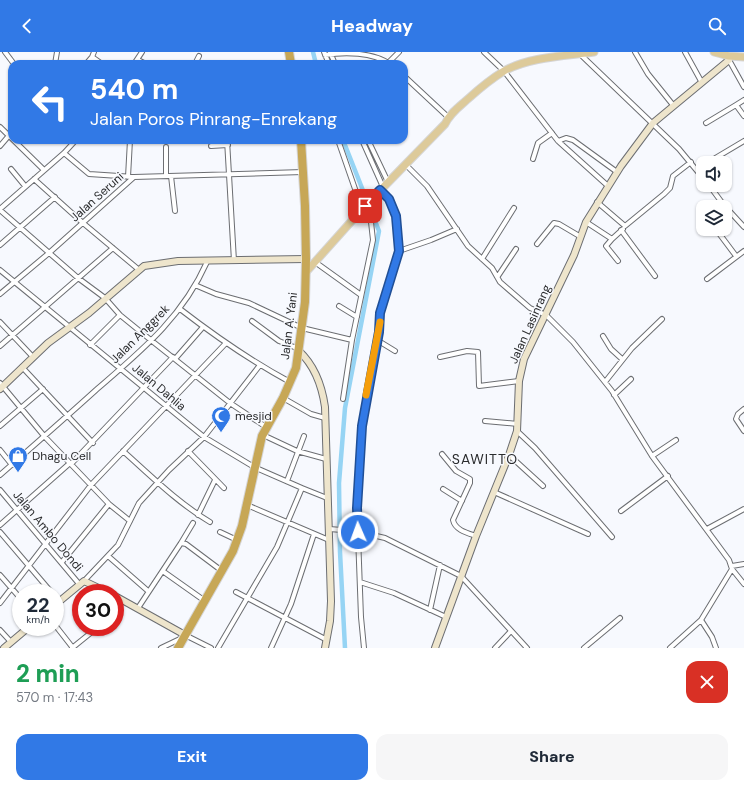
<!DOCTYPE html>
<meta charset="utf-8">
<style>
:root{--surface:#fff;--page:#f6f6f7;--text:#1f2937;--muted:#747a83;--accent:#3179e6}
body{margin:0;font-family:"DM Sans",sans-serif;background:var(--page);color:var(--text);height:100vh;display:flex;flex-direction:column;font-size:15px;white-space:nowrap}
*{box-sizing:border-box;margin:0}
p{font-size:13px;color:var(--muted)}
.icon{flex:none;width:22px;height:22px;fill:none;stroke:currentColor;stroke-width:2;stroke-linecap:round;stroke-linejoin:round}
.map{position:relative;height:596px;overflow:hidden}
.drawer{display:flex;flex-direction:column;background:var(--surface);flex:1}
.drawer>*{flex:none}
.hud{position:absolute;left:8px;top:8px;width:400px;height:84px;border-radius:12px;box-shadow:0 1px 3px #0004;background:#3179e6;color:#fff;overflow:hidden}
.fabs{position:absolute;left:696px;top:104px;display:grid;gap:8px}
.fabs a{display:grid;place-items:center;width:36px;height:36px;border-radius:8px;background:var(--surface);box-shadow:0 1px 3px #0004;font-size:20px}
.speed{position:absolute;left:12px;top:532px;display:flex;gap:8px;font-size:20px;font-weight:700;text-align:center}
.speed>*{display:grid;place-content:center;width:52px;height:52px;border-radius:50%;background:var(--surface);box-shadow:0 1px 3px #0004;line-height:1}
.speed small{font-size:10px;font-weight:400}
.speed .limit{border:6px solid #d22;background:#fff;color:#111}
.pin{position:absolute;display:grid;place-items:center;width:34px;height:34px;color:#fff;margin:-17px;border-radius:8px;box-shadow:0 2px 6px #0006}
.me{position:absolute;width:44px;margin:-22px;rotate:358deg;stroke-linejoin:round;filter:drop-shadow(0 0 3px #0008)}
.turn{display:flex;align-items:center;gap:14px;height:84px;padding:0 16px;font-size:18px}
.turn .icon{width:52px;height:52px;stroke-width:2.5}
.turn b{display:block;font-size:28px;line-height:34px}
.round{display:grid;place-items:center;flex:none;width:42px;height:42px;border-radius:12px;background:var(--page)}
.headline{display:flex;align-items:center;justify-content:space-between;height:68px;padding:0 16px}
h1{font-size:24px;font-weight:800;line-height:30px;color:#1e9e55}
.action{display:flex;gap:8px;margin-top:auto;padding:8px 16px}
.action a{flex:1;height:46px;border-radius:12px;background:var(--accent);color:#fff;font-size:16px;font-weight:800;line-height:46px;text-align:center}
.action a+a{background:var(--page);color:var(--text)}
header{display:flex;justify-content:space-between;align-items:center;height:52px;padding:0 16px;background:var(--accent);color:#fff;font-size:18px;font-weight:800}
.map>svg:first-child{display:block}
</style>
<header><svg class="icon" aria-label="back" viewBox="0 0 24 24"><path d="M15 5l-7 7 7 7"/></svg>Headway<svg class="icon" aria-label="search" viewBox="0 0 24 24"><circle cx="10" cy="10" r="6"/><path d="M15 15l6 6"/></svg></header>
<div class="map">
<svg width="744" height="596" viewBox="0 0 744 596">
<rect width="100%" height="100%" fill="#f7f9fe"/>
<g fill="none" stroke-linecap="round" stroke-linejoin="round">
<path stroke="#96d4f4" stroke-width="4.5" d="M313,0l3,12
M343,88l36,91 -34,177 -6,75 1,69 5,96"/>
<g stroke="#6c6e72" stroke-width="6">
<path id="street" d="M5,0l9,12
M94,0l-2,5 10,7
M324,0l5,12
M330,0l5,12
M484,0l20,19 54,70 50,45
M635,0l13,22 25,31
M685,0l16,29
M580,2l99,95 24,29
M325,3c20,-3 47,-3 65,9
M138,8l8,4
M729,8l15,27
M55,12l2,-12
M86,12l6,-7
M134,12l8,-12
M195,12l4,-8
M387,12l12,-12
M404,24l44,41
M736,53l8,-5
M706,71l30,-18 8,11
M0,75l44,43
M227,88l7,121
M338,88l24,69
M362,88l21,47
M368,88l20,42
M558,89l8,-3 7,2 44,32
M0,94l12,-14
M211,94l17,-1
M64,101l25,21 45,3
M533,107l5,-16 14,-10
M707,111l37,-22
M405,112l22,22 41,60 24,22 8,14 30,26 16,7 27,27 39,49 40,65 77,104 3,9 -31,51 -31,28
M11,117l14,17
M696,117l7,-4
M166,124v-29
M171,124l4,35
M128,125l2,-37
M34,127l49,44 55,46
M709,133l14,19 21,23
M597,150l28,24 39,-32 6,-6 3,-12 18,-14
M0,157l64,-56 12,-13
M0,158l78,68 27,20 15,17 32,26 78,62 36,24
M586,170l26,17 11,-10
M621,178l34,46
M718,180l18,24
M612,187l-6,7 12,15
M537,192l17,-21 5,1 22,13
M0,193l55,-48
M399,199l32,-11 26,-11
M482,207l32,-51
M315,210l46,33
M0,218l204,167 50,30 48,21
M498,224l18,-27
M707,227l37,-28
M195,233l21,9 33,9 53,25 50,12
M0,242l49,-41 85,-76 169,-5
M339,254l18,11
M180,257c35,27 71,52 110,73
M252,269l27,20 20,8
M0,270l33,35
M603,284l8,13 11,10
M377,288l18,11
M90,293l30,-30
M0,294l113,-98
M440,305l27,-6 11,1 1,34 40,-5
M175,307l28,-32
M22,315l71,76
M605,330l27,-34 30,-29
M0,331l45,54 64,67 21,17
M614,343l17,-16
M283,346l28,16 14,4
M343,347l9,-59 21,-100 -2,-18 -6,-16
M744,357l-6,5 -2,5 8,12
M485,369l33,3
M0,374l43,-37
M517,379l18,17 77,89
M263,383l34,16 29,8
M0,398l12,15
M123,399c28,25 55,52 87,71
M188,399l36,37
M442,402l14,17 14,8v4l-17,37c2,10 14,13 23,16
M509,403l34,31
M652,404l24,-16
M71,412l102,-107
M0,423c32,-28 64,-56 96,-85 45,-39 86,-72 111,-128
M287,429l17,-45
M443,437l19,12
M0,438l80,95
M494,440l94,42
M247,453l82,35
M621,459l47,-35
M198,463l17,-35
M0,473l70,-62
M329,477l26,2 30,7 76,38 66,72
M707,477l37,-20
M0,480l52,61
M220,480l17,8
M181,491l12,-20
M108,504l40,35
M62,510l47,-58
M732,514l12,-2
M732,517l12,15
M164,520l41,29
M0,523l21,24
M84,529l34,-36 21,-42 30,-33 35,-33 56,-72
M360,530l34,11 52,24
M236,540l91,48
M0,551l91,-118 135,-142
M138,556l43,-65 5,1 36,27
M115,557l6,-10
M430,558l10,-45
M701,568l11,17 4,11
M55,573l18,23
M0,578l11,12
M185,583l26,13
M72,596l26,-21
M161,596l21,-10
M218,596l59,-101 25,-59 25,10
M271,596l20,-44 23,-70
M364,596l-3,-31 -4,-109 3,-69 7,-50 12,-57 2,-19 18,-62 -3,-35 -7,-17 -9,-9
M495,596l16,-17
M584,596l36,-30"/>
</g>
<g stroke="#6c6e72" stroke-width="8">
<path id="secondary" d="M299,299c16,15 23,35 26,56l6,194 -1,20 -5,27
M0,337l48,-46 41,-30 55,-47 34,-5 128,-2
M115,544l70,39
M55,553l29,-24 25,12
M4,596l25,-21
M435,596l41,-112 33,-81 8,-24 2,-50 5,-22 50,-104 12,-33 35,-56 32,-43 76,-63v-4"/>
</g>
<g stroke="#d5d5d5" stroke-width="9">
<path id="primary" d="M714,0l15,4 15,1
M306,220l59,-66 80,-82c5,-11 15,-18 24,-26 11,-10 22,-19 35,-27 25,-14 61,-15 90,-19"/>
</g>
<g stroke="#d5d5d5" stroke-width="10">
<path id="highway" d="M289,0l2,12
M178,596l55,-97 9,-25 20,-90 21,-38 13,-30 9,-66 1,-43 -1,-53 -4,-66"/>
</g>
<use href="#street" stroke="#fff" stroke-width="4"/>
<use href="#secondary" stroke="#eee5cc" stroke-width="6"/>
<use href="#primary" stroke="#ddca9a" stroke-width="7"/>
<use href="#highway" stroke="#c7a756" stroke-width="8"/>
</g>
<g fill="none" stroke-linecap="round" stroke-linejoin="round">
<g stroke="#204f96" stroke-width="10">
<path id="route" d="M358,480l-1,-24 5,-82 17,-94 1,-19 19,-62 -3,-35 -7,-17 -9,-9 -15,16"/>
</g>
<use href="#route" stroke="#3179e6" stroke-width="7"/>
<path stroke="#f59e0b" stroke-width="7" d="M366,343l14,-73"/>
</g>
<defs>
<g id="mosque-pin" transform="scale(1)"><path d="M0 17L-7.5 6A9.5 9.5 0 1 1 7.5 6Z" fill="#3179e6" stroke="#f7f9fe"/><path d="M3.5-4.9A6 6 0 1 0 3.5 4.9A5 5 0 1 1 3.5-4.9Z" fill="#fff"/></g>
<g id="shop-pin" transform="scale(1)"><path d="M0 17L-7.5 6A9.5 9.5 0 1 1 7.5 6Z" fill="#3179e6" stroke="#f7f9fe"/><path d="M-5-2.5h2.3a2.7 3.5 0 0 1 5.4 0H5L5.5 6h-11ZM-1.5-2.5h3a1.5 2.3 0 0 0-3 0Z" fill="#fff"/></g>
</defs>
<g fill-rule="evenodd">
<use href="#mosque-pin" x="221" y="364"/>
<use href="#shop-pin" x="18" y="404"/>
</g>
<g text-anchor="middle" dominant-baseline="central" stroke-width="3" stroke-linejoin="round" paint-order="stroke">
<g font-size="12" fill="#2b2c2e" stroke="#f7f9fe">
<text transform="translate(97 145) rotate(-42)">Jalan Seruni</text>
<text transform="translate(530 272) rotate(-66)">Jalan Lasinrang</text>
<text transform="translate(289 274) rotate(-83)">Jalan A. Yani</text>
<text transform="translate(140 282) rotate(-45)">Jalan Anggrek</text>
<text transform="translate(159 335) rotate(40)">Jalan Dahlia</text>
<text transform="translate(48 479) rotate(50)">Jalan Ambo Dondi</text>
</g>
<g font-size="12" fill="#2b2c2e" stroke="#f7f9fe" text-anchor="start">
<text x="235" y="364">mesjid</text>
<text x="32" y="404">Dhagu Cell</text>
</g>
<g font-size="14" letter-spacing="1" fill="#2b2c2e" stroke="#f7f9fe">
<text x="485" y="407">SAWITTO</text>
</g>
</g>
</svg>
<div class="fabs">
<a><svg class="icon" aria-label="sound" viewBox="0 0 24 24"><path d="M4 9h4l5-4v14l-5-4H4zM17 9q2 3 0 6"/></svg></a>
<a><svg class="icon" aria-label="layers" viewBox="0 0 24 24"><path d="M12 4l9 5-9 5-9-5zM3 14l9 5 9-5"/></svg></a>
</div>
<div class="speed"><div>22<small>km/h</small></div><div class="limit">30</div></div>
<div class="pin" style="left:365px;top:154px;background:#d93025"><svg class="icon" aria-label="arrive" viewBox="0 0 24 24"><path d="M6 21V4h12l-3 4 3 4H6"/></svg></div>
<svg class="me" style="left:358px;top:480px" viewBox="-20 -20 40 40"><circle r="17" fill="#3179e6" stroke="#fff" stroke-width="3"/><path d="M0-11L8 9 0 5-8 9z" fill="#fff"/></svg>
<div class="hud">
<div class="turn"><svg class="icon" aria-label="left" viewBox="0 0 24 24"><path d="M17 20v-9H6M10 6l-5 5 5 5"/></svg><div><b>540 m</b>Jalan Poros Pinrang-Enrekang</div></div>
</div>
</div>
<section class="drawer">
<div class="headline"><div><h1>2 min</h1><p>570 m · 17:43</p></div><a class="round" style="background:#d93025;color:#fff"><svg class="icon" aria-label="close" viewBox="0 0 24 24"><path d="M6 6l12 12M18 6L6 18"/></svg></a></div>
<div class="action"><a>Exit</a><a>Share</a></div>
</section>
